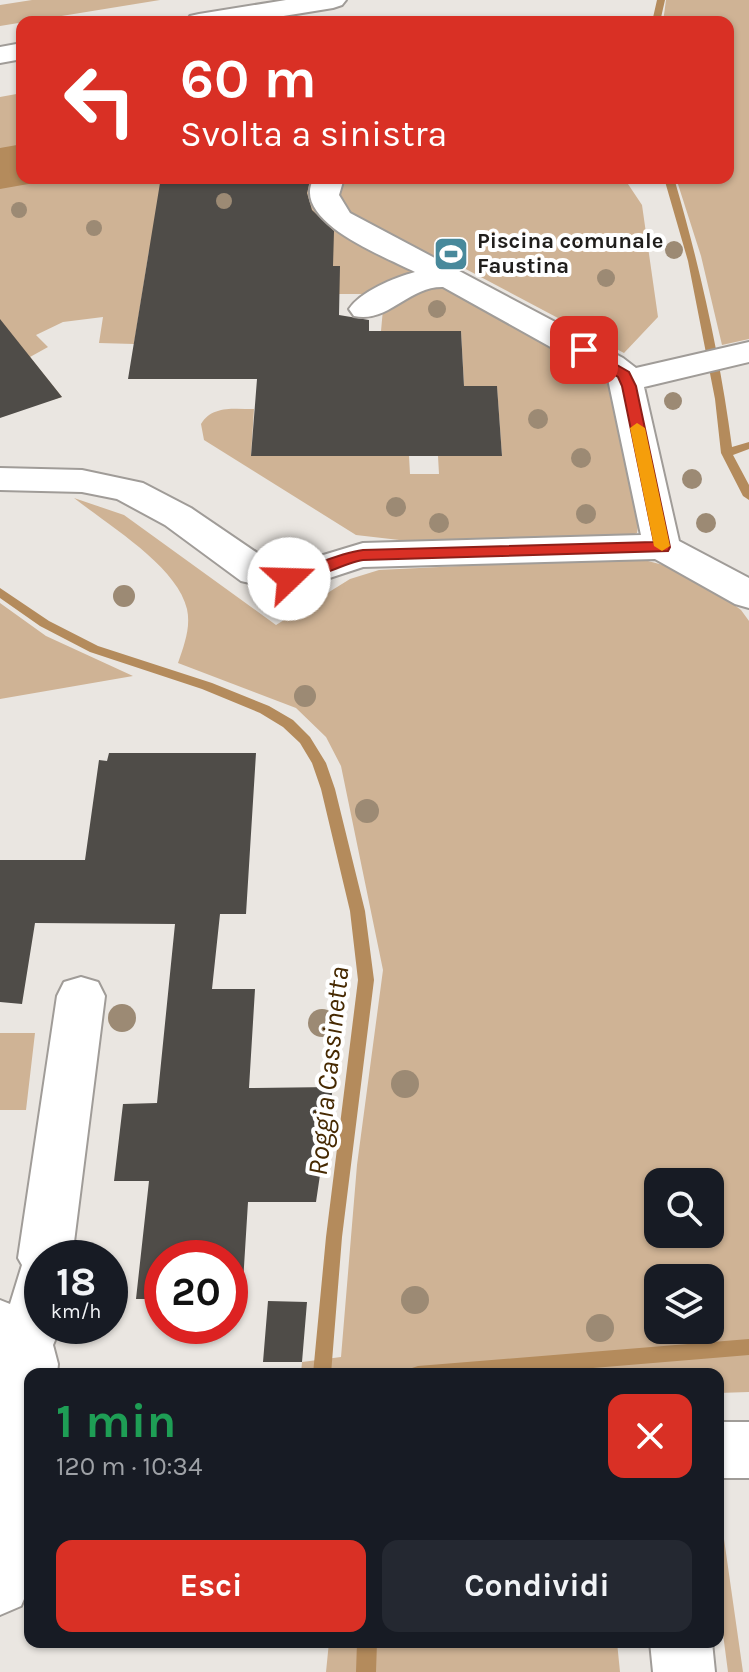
<!DOCTYPE html>
<html lang="it">
<meta charset="utf-8">
<style>
:root{--surface:#171b24;--page:#242831;--text:#f1f3f6;--muted:#9ea1a6;--accent:#d93025}
body{margin:0;font-family:Karla,sans-serif;background:var(--page);color:var(--text);height:100vh;display:flex;flex-direction:column;font-size:30px;white-space:nowrap}
*{box-sizing:border-box;margin:0}
p{font-size:26px;color:var(--muted)}
.icon{flex:none;width:44px;height:44px;fill:none;stroke:currentColor;stroke-width:2;stroke-linecap:round;stroke-linejoin:round}
.map{position:relative;flex:1;overflow:hidden}
.drawer{position:absolute;left:24px;top:1368px;width:700px;height:280px;display:flex;flex-direction:column;background:var(--surface);border-radius:16px;box-shadow:0 2px 6px #0004}
.drawer>*{flex:none}
.banner{position:absolute;left:16px;top:16px;width:718px;height:168px;border-radius:16px;box-shadow:0 2px 6px #0004;background:#d93025;color:#fff;overflow:hidden}
.fabs{position:absolute;left:644px;top:1168px;display:grid;gap:16px}
.fabs a{display:grid;place-items:center;width:80px;height:80px;border-radius:16px;background:var(--surface);box-shadow:0 2px 6px #0004;font-size:40px}
.speed{position:absolute;left:24px;top:1240px;display:flex;gap:16px;font-size:40px;font-weight:700;text-align:center}
.speed>*{display:grid;place-content:center;width:104px;height:104px;border-radius:50%;background:var(--surface);box-shadow:0 2px 6px #0004;line-height:1}
.speed small{font-size:20px;font-weight:400}
.speed .limit{border:12px solid #d22;background:#fff;color:#111}
.pin{position:absolute;display:grid;place-items:center;width:68px;height:68px;color:#fff;margin:-34px;border-radius:16px;box-shadow:0 4px 12px #0006}
.me{position:absolute;width:88px;margin:-44px;rotate:69deg;stroke-linejoin:round;filter:drop-shadow(0 0 6px #0008)}
.turn{display:flex;align-items:center;gap:28px;height:168px;padding:0 32px;font-size:36px}
.turn .icon{width:104px;height:104px;stroke-width:2.5}
.turn b{display:block;font-size:56px;line-height:68px}
.round{display:grid;place-items:center;flex:none;width:84px;height:84px;border-radius:16px;background:var(--page)}
.overview{display:flex;align-items:center;justify-content:space-between;height:136px;padding:0 32px}
h1{font-size:48px;font-weight:700;line-height:60px;color:#1e9e55}
.primary-button{display:flex;gap:16px;margin-top:auto;padding:16px 32px}
.primary-button a{flex:1;height:92px;border-radius:16px;background:var(--accent);color:#fff;font-size:32px;font-weight:700;line-height:92px;text-align:center}
.primary-button a+a{background:var(--page);color:var(--text)}
.map>svg:first-child{display:block}
</style>
<div class="map">
<svg width="749" height="1672" viewBox="0 0 749 1672">
<rect width="100%" height="100%" fill="#eae6e1"/>
<path fill="#cfb395" fill-rule="evenodd" d="M32,0h128l-160,26v-21z
M666,0h83v339l-27,6 -21,-89 -25,-78h52v-156h-65z
M22,93v85h602l18,27 16,112 -34,36 -179,-95 -77,36h-29v-28h-87l-103,-15 -15,93 -35,-1 4,-26 -40,5 -27,13 12,12 -18,10 32,40 -62,18v-318z
M445,286l157,87 9,12 27,142 -1,6 -10,4 -219,4 -52,-6 -152,-95 -3,-16c11,-19 34,-15 53,-15l-3,47h158l1,18h29l-1,-18h64l-5,-69 -33,-1 -3,-55h-80l2,-22 35,-21z
M74,498l50,17 152,110 74,-46 29,-9 243,-12 26,3 19,5 49,25 25,19 8,11v771l-31,1v-19h-417l1,-12 39,-5 16,-192 26,-195 -42,-204 -15,-29 -30,-29 -118,-45c6,-18 13,-35 9,-54 -10,-43 -79,-84 -113,-111zM658,1182h52v52h-52zM658,1278h52v52h-52z
M0,603l46,33 87,40 -133,23z
M0,1033h35l-9,77h-26z
M718,1525h4l21,147h-15l-10,-76z
M329,1642h288l3,30h-294z"/>
<path fill="#b48b5c" d="M17,145l5,11v22h10l2,5 -34,6v-41z"/>
<g fill="none" stroke-linecap="round" stroke-linejoin="round">
<path fill="#b48b5c" fill-rule="evenodd" d="M657,0h8l-5,22h-8z
M664,178h10c26,89 46,178 58,269l17,-5v7l-16,6 16,30v15l-6,-4 -22,-43 -6,-54 -27,-138z
M0,588l49,33 49,25 114,37 57,23 24,14 17,17 16,26 9,26 30,122 9,69 -32,257 -11,137h-18l13,-137 32,-257 -8,-69 -29,-122 -9,-26 -12,-20 -17,-16 -23,-14 -58,-24 -112,-37 -50,-26 -40,-28z
M749,1339v16l-228,19h-112l3,-6 6,-2z
M357,1642h20l-1,30h-20z"/>
</g>
<path fill="#4f4c48" d="M188,178h123l-4,15 5,17 22,21 -1,35h7l-1,49 30,5v11h92l3,55h33l5,70h-251l6,-77h-129l32,-196z
M0,319l62,78 -62,21z
M109,753h147l-10,161h-26l-8,75h43l-6,99 84,-1 -17,115h-68l-6,97h-12v-41h-68v41h-26l13,-118h-35l9,-77 34,-1 18,-179 -140,-1 -13,81 -22,-2v-142h85l14,-100 8,1z
M268,1301l39,1 -5,60h-39z"/>
<g fill="none" stroke-linecap="round" stroke-linejoin="round">
<g stroke="#a09c98" stroke-width="4">
<path id="minor" d="M286,0h60l-4,5 -9,3 -86,14h-61l4,-6 9,-2z
M22,43v16l-22,4v-16z
M314,178h30l-5,17 11,18 273,145 13,10 113,-26v20l-105,25 35,154 70,37v30l-14,-4 -80,-45 -292,8 -64,21h-27l-31,-7 -76,-56 -48,-26 -35,-7 -82,-2v-22l82,2 61,13 48,25 81,55h25l66,-20 278,-8 -33,-156 -165,-92c-34,-1 -56,37 -89,29l-5,-7c12,-18 45,-31 66,-37 -29,-15 -126,-51 -101,-94z
M81,977l17,5 7,14 -33,262h-30v68h19l-8,19 5,19 -1,10h-27v211l-9,21 -21,9v-315l10,4 12,-39 -4,-7 39,-262 7,-14z
M718,1422h31v56h-31z
M650,1642h62l3,30h-62z"/>
</g>
<use href="#minor" fill="#fff" fill-rule="evenodd"/>
</g>
<g fill="#9c8a74">
<circle cx="224" cy="201" r="8"/>
<circle cx="19" cy="210" r="8"/>
<circle cx="94" cy="228" r="8"/>
<circle cx="674" cy="250" r="9"/>
<circle cx="606" cy="278" r="9"/>
<circle cx="437" cy="309" r="9"/>
<circle cx="600" cy="336" r="9"/>
<circle cx="673" cy="401" r="9"/>
<circle cx="538" cy="419" r="10"/>
<circle cx="581" cy="458" r="10"/>
<circle cx="692" cy="479" r="10"/>
<circle cx="396" cy="507" r="10"/>
<circle cx="586" cy="514" r="10"/>
<circle cx="439" cy="523" r="10"/>
<circle cx="706" cy="523" r="10"/>
<circle cx="124" cy="596" r="11"/>
<circle cx="305" cy="696" r="11"/>
<circle cx="367" cy="811" r="12"/>
<circle cx="122" cy="1018" r="14"/>
<circle cx="322" cy="1023" r="14"/>
<circle cx="405" cy="1084" r="14"/>
<circle cx="415" cy="1300" r="14"/>
<circle cx="600" cy="1328" r="14"/>
</g>
<path fill="#d93025" stroke="#8d1f18" stroke-width="2" d="M584,346l45,26 7,14 34,161 -2,4 -305,9c-25,4 -58,27 -80,22v-7c28,-7 51,-21 80,-25l291,-8 -32,-156 -4,-9 -39,-24v-6z"/>
<path fill="#f59e0b" d="M637,423l8,5 25,118 -8,5 -8,-5 -24,-118z"/>
<defs>
<g id="stadium-square" transform="scale(1.8)"><rect x="-9" y="-9" width="18" height="18" rx="4" fill="#48899b" stroke="#fff"/><path d="M0-5a6.5 5 0 1 0 0 10a6.5 5 0 1 0 0-10ZM-3.5-1.8h7v3.6h-7Z" fill="#fff"/></g>
</defs>
<g fill-rule="evenodd">
<use href="#stadium-square" x="451" y="254"/>
</g>
<g text-anchor="middle" dominant-baseline="central" stroke-width="8" stroke-linejoin="round" paint-order="stroke">
<g font-size="22" font-weight="bold" fill="#201e1c" stroke="#fff" text-anchor="start">
<text x="477" y="241">Piscina comunale<tspan x="477" dy="25">Faustina</tspan></text>
</g>
<g font-size="28" font-style="italic" fill="#462901" stroke="#fff">
<text transform="translate(328 1071) rotate(-84)">Roggia Cassinetta</text>
</g>
</g>
</svg>
<div class="fabs">
<a><svg class="icon" aria-label="search" viewBox="0 0 24 24"><circle cx="10" cy="10" r="6"/><path d="M15 15l6 6"/></svg></a>
<a><svg class="icon" aria-label="layers" viewBox="0 0 24 24"><path d="M12 4l9 5-9 5-9-5zM3 14l9 5 9-5"/></svg></a>
</div>
<div class="speed"><div>18<small>km/h</small></div><div class="limit">20</div></div>
<div class="pin" style="left:584px;top:350px;background:#d93025"><svg class="icon" aria-label="arrive" viewBox="0 0 24 24"><path d="M6 21V4h12l-3 4 3 4H6"/></svg></div>
<svg class="me" style="left:289px;top:579px" viewBox="-20 -20 40 40"><circle r="19" fill="#fff"/><path d="M0-13L10 11 0 6-10 11z" fill="#d93025"/></svg>
<div class="banner">
<div class="turn"><svg class="icon" aria-label="left" viewBox="0 0 24 24"><path d="M17 20v-9H6M10 6l-5 5 5 5"/></svg><div><b>60 m</b>Svolta a sinistra</div></div>
</div>
<section class="drawer">
<div class="overview"><div><h1>1 min</h1><p>120 m · 10:34</p></div><a class="round" style="background:#d93025;color:#fff"><svg class="icon" aria-label="close" viewBox="0 0 24 24"><path d="M6 6l12 12M18 6L6 18"/></svg></a></div>
<div class="primary-button"><a>Esci</a><a>Condividi</a></div>
</section>
</div>
